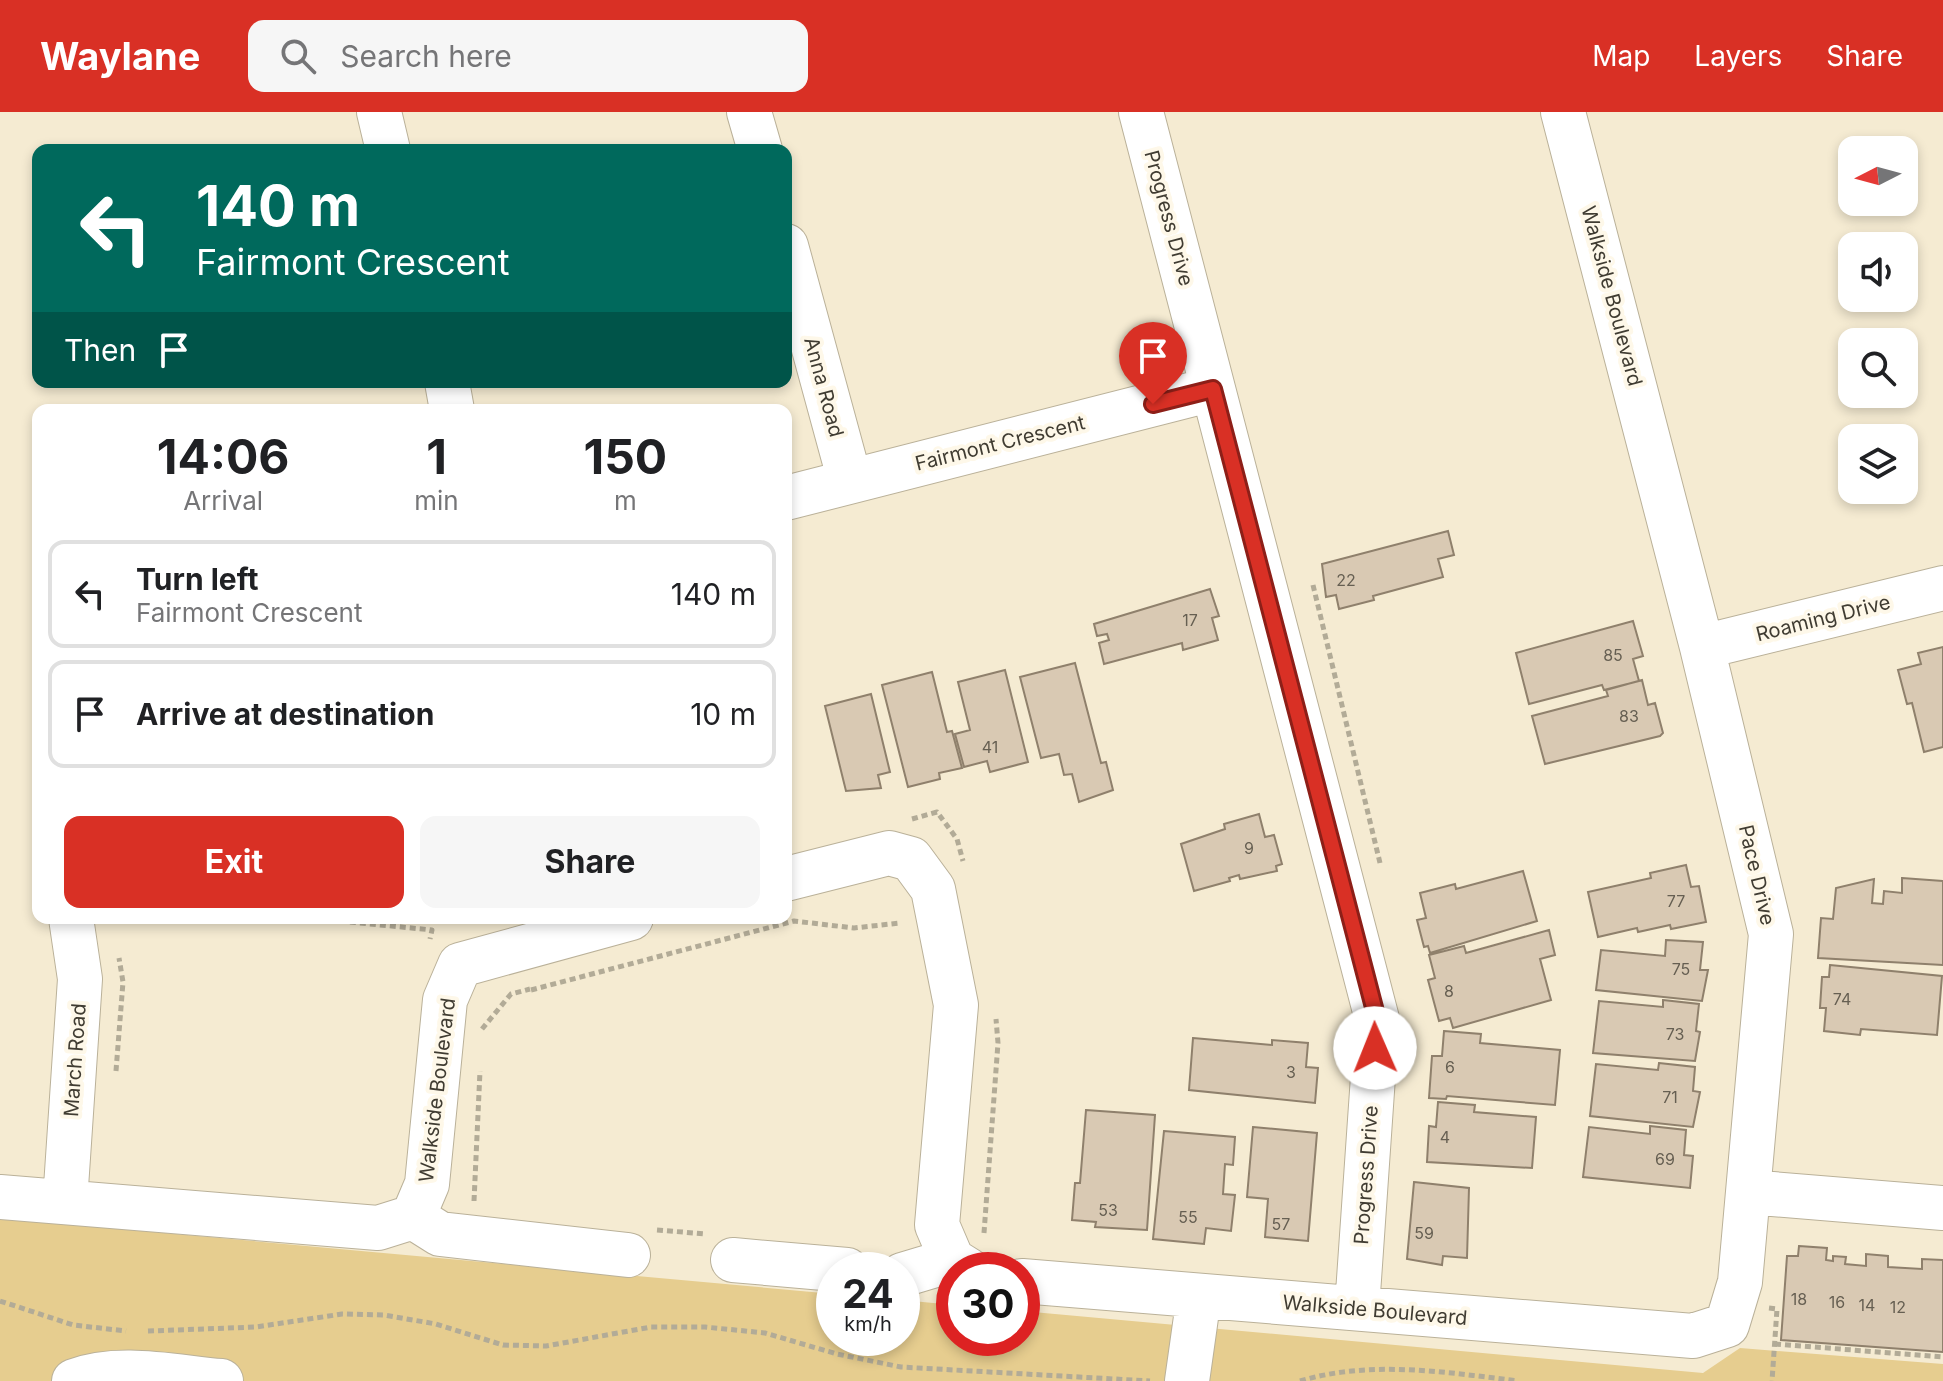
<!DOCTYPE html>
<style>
:root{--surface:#fff;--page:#f6f6f6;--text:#202124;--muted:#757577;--line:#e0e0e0;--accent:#d93025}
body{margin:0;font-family:Inter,sans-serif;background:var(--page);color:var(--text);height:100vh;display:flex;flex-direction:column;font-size:30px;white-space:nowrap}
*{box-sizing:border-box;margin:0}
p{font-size:26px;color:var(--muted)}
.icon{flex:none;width:44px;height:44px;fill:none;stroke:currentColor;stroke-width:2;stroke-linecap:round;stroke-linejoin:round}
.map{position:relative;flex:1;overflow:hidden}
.panel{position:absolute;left:32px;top:292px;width:760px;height:520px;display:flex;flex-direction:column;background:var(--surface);border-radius:16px;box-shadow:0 4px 12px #0003}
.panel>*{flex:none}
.hud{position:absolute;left:32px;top:32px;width:760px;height:244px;border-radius:16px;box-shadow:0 4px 12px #0003;background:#00695c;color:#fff;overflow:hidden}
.needle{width:52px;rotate:264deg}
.controls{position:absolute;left:1838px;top:24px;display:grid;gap:16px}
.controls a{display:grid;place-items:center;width:80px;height:80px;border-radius:16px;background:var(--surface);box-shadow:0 4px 12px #0003;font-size:40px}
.speed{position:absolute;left:816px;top:1140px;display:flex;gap:16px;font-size:40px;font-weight:700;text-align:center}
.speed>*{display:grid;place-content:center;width:104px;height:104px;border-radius:50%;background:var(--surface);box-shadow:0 4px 12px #0003;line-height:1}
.speed small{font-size:20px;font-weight:400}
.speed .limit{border:12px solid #d22;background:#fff;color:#111}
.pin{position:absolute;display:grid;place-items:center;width:68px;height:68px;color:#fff;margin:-82px -34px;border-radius:50% 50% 50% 0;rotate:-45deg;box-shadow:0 0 8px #0007}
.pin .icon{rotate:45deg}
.me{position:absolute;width:88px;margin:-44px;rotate:359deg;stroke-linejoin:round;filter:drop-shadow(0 0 6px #0008)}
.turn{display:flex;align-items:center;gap:28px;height:168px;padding:0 32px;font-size:36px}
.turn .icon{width:104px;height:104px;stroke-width:2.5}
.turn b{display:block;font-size:56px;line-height:68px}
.then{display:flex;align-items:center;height:76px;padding:0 32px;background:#0003;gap:16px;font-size:30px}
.eta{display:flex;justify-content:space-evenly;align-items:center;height:136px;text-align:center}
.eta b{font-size:48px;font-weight:700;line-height:56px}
.button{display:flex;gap:16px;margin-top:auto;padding:16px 32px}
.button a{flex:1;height:92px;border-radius:16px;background:var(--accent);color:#fff;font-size:32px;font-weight:700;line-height:92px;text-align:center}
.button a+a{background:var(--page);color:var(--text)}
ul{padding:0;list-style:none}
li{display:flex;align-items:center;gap:24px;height:108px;margin:0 16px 12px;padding:0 16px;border:4px solid var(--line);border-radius:16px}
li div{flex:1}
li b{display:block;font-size:30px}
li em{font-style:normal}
header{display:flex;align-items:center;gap:48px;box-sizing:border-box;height:112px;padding:0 40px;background:var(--accent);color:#fff}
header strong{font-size:38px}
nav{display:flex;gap:44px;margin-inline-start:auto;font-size:28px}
.search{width:560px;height:72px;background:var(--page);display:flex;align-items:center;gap:20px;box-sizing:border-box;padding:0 28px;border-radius:16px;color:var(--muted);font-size:30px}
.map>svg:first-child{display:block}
</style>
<header>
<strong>Waylane</strong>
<div class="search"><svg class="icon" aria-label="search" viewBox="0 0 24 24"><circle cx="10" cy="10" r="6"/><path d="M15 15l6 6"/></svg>Search here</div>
<nav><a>Map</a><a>Layers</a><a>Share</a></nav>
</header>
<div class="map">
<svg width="1943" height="1269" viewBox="0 0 1943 1269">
<rect width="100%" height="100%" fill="#f5ebd2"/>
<path fill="#e6cd8f" d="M0,1106l834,76v44h68v-38l52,5v33h68v-27l681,62 37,-25 203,16v17h-1943z"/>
<path fill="#d9c9b3" stroke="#8f806c" stroke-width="2" d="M1448,419l6,24 -16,4 5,18 -70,19 1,4 -35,9 -3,-14 -10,2 -4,-33z
M1210,477l9,27 -7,2 6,22 -35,10 -1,-7 -78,21 -5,-21 10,-3 -2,-6 -10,2 -3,-12z
M1633,509l10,35 -10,3 6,22 -35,9 -2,-5 -73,19 -13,-51z
M1943,535v100l-19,5 -12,-49 -5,1 -9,-34 23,-6 -3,-11z
M1075,551l26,100 5,-1 7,28 -34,12 -7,-28 -8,1 -5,-21 -18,4 -21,-81z
M1005,558l23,92 -38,10 -3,-11 -23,6 -9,-33 15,-4 -12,-48z
M932,560l15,60 5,-1 10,37 -23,5 1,6 -32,8 -26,-102z
M1642,568l6,25 7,-2 8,30 -3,3 -115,28 -13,-48 76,-20 -2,-6z
M871,582l19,78 -12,3 3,13 -35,3 -21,-85z
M1259,702l6,23 9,-2 8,29 -6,2 1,5 -37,8 -1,-4 -10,3 1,3 -36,10 -13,-47 44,-15 -1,-5z
M1686,753l5,22 8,-1 7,36 -35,7 -1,-4 -32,7 -1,-4 -39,9 -10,-45 63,-14 -1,-5z
M1523,759l14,50 -107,32 -2,-7 -4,1 -7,-27 9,-2 -6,-25 35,-9 1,5z
M1902,766l41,3v84l-125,-7 3,-40 12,1 3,-31 38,-9 -2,24 11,1 1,-13 18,2z
M1549,818l6,25 -15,4 11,41 -98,28 -3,-10 -11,3 -11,-41 7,-2 -6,-23 35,-9 2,7z
M1666,828l37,2 -3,28h8l-6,31 -106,-11 5,-40 64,6z
M1830,853l112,11 -5,59 -76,-6 -1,6 -36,-4 2,-23h-6l2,-31h7z
M1663,888l36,4 -3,27 4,1 -5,29 -102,-8 6,-52 64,6z
M1444,919l37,3 -1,9 80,7 -5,55 -108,-9 -1,3 -17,-1 3,-42h10z
M1193,926l79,7v-5l36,3 -2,24 12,1 -3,35 -126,-13z
M1659,951l36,4 -2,24 7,1 -7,35 -103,-11 6,-52 62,6z
M1438,990l37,3 -1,7 62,5 -4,51 -105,-6 2,-36 7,1z
M1086,998l69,5 -8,115 -52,-3 1,-5 -24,-2 3,-37h5z
M1650,1014l36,4 -2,25 9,1 -3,32 -107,-11 6,-50 61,7z
M1253,1015l64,6 -9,108 -43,-4 3,-38 -21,-2z
M1164,1019l71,6 -2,28 -8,-1 -2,30 12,1 -4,36 -25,-3 -2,16 -51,-5z
M1414,1070l55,6 -2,70 -24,-2 -1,9 -35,-6z
M1799,1134l28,2 -1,12 7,1v-5l13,1 -1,7 21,2v-12l22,2v11l34,2v-10l21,1v92l-162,-12 6,-84h11z"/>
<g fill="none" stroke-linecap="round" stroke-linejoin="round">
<g stroke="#bab199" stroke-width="46">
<path id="minor" d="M379,0l9,38
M749,0l11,38
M1141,0l236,907 -20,289
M786,134l64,235
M447,270l5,28
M786,386l427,-109
M1702,535l241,-59
M786,767l103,-26 22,6 22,30 23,116 -19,220 15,35 16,10
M1748,1080l195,16
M0,1085l378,31 35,-11 14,-33 18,-184 15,-35 171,-47
M65,1090l15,-223 -9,-61
M413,1105l27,17 188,21
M733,1148l114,10
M902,1163l50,-15
M1022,1169l671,55 34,-11 13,-43 31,-348 -69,-287 -139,-535
M74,1269c45,-17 100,-4 147,0
M1187,1269l12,-85"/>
</g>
<path stroke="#b2ab97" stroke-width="5" stroke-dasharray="6 4" stroke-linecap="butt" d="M1313,473l67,278
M912,707l25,-7 20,27 6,22
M350,810l82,8 -2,9
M531,878l263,-69 60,7 46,-5
M482,917l29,-35 19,-5
M116,959l7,-89 -4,-24
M474,1089l6,-130
M657,1118l49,4
M984,1121l14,-190 -2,-24
M0,1189l73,24 53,6
M1769,1196l8,1 -5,72
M148,1219l108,-4 86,-13 42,1 52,9 67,21 43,1 105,-19h54l60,6 72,21 64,13 249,14
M1775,1232l168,13
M1300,1269c70,-21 145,-9 218,0"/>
<use href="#minor" stroke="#fff" stroke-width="44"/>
</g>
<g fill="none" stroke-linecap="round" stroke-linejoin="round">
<g stroke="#8d1f18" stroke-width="20">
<path id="route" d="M1153,292l60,-15 164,630 -2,29"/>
</g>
<use href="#route" stroke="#d93025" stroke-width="14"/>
</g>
<g text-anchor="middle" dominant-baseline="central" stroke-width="8" stroke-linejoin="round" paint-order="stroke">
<g font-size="16" fill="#665f52">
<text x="1346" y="468">22</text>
<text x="1190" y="508">17</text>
<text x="1613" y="543">85</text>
<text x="1629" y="604">83</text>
<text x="990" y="635">41</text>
<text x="1249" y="736">9</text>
<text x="1676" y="789">77</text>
<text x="1681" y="857">75</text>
<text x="1449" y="879">8</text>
<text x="1842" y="887">74</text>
<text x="1675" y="922">73</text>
<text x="1450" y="955">6</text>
<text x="1291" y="960">3</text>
<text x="1670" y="985">71</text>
<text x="1445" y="1025">4</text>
<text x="1665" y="1047">69</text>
<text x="1108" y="1098">53</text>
<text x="1188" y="1105">55</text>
<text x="1281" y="1112">57</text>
<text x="1424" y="1121">59</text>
<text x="1799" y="1187">18</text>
<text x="1837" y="1190">16</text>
<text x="1867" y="1193">14</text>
<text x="1898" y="1195">12</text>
</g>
<g font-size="20" fill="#403c32" stroke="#fef8e9">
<text transform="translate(1169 106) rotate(75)">Progress Drive</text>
<text transform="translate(1612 184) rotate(75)">Walkside Boulevard</text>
<text transform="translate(824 275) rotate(75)">Anna Road</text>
<text transform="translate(1000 331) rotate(-14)">Fairmont Crescent</text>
<text transform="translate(1823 506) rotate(-14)">Roaming Drive</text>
<text transform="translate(1757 763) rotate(77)">Pace Drive</text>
<text transform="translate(75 948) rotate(-86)">March Road</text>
<text transform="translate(437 978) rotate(-83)">Walkside Boulevard</text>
<text transform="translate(1366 1063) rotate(-86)">Progress Drive</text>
<text transform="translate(1375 1198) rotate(5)">Walkside Boulevard</text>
</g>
</g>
</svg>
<div class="controls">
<a><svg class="needle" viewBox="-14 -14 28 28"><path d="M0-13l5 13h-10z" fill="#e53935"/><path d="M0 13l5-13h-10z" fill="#757577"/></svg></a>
<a><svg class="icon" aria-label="sound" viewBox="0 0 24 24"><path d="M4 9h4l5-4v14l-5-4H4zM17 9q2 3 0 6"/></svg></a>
<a><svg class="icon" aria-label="search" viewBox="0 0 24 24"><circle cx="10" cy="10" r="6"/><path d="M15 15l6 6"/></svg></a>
<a><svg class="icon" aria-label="layers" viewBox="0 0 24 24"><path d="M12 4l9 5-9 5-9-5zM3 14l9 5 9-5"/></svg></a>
</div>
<div class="speed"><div>24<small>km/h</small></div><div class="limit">30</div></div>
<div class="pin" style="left:1153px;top:292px;background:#d93025"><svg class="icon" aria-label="arrive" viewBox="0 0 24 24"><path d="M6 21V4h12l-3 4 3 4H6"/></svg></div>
<svg class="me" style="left:1375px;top:936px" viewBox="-20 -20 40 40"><circle r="19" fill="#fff"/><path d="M0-13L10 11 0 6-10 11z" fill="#d93025"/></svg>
<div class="hud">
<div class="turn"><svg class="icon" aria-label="left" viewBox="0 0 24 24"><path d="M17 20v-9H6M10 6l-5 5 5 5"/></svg><div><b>140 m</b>Fairmont Crescent</div></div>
<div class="then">Then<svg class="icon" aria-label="arrive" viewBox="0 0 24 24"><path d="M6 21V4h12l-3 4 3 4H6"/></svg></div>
</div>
<section class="panel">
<div class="eta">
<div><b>14:06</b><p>Arrival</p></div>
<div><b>1</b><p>min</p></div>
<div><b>150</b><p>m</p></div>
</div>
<ul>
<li><svg class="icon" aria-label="left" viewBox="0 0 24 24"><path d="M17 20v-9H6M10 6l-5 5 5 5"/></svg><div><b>Turn left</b><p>Fairmont Crescent</p></div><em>140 m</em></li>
<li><svg class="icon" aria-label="arrive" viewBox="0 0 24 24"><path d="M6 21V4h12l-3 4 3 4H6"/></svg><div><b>Arrive at destination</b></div><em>10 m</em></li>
</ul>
<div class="button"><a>Exit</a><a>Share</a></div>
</section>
</div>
